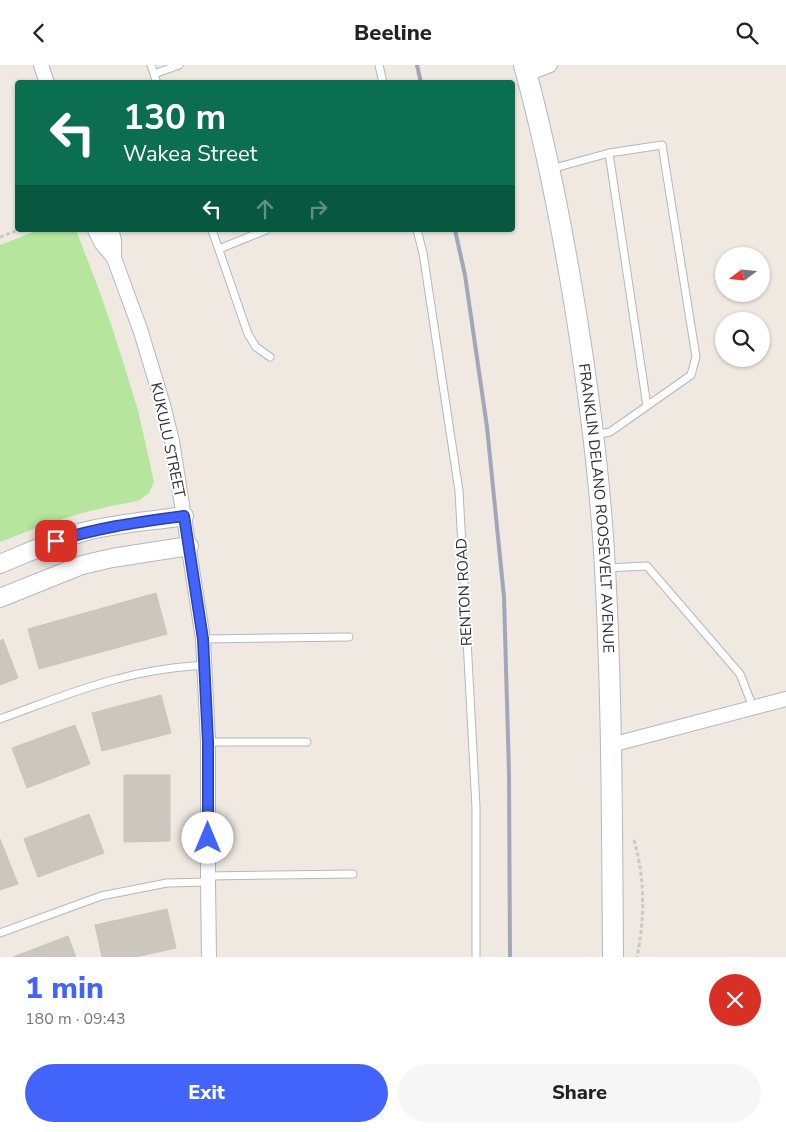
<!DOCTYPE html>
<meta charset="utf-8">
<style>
:root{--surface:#fff;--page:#f6f6f6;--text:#222;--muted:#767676;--accent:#4264fb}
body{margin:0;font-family:"Nunito Sans",sans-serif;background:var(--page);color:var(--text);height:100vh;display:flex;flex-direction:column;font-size:19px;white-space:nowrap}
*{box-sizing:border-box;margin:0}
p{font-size:16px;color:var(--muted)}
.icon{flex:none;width:28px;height:28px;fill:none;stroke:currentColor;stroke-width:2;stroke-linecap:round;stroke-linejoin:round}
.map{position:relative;height:892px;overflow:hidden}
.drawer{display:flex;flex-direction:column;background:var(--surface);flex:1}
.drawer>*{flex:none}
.top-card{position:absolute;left:15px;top:15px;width:500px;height:152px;border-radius:5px;box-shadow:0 1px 4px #0004;background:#0b6e4f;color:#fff;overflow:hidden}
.needle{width:32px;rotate:254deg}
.controls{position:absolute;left:715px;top:182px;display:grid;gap:10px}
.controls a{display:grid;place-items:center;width:55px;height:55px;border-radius:50%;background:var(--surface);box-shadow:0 1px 4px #0004;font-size:25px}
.pin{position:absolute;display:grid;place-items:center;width:42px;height:42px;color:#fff;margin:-21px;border-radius:10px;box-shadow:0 2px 8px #0006}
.me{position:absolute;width:55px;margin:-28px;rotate:0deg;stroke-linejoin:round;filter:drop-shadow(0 0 4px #0008)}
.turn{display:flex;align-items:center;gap:18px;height:105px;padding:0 25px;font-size:22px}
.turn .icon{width:65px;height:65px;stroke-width:2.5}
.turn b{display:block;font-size:35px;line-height:42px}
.lanes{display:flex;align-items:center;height:48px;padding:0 25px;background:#0003;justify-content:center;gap:25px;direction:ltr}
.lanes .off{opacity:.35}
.round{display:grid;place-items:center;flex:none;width:52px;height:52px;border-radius:26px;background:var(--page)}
.summary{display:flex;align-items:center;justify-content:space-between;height:85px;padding:0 25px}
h1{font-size:30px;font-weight:800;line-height:38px;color:var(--accent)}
.primary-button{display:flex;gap:10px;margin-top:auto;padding:10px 25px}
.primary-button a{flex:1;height:58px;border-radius:30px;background:var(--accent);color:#fff;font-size:20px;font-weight:800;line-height:58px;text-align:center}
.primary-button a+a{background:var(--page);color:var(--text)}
header{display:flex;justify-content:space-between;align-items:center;height:65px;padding:0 25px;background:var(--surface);font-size:22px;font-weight:800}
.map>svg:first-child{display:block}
</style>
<header><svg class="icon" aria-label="back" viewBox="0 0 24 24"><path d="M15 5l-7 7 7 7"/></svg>Beeline<svg class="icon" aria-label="search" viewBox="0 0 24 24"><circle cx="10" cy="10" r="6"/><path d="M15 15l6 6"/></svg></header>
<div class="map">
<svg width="786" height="892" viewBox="0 0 786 892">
<rect width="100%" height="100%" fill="#efe9e1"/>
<path fill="#b6e59e" d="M39,165h37l23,60 14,40 25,80 16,72 -5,11 -11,8 -27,5 -29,7 -35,11 -47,18v-297z"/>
<path fill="#cbc7bf" stroke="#cbc5ba" d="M156,528l11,41 -128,35 -11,-40z
M3,574l15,39 -18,7v-44z
M161,630l10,38 -69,18 -10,-38z
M75,660l15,39 -63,24 -15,-40z
M124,710h46v66l-46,1z
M89,749l15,39 -66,24 -14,-38z
M0,774l18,45 -18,6z
M167,844l9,39 -40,9h-34l-7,-32z
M68,871l8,21h-63z"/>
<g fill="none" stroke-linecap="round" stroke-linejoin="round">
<g stroke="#b4b7c1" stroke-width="9">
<path id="service" d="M151,0l6,18
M379,0l4,18
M154,9l25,-9
M609,88l38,253
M551,104l58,-16 53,-8 34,212 -5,18 -81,57 -16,3
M212,165l36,104 8,13 14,10
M417,165l6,23 36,238 17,316v150
M219,184l47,-19
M606,503l41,-2 93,108 13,33
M203,574l146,-2
M0,654c39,-14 77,-30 117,-40 29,-8 58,-12 88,-14
M208,677h99
M208,811l145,-2
M0,868l101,-37 66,-13 41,-1"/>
</g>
<g stroke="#b4b7c1" stroke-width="16">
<path id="minor" d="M41,0l6,18
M527,9l23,-9
M95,165l7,14 12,14 27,74 22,73 9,36 31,198 5,103v140l1,75
M111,165l3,10v18
M611,680l175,-46"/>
</g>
<g stroke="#b4b7c1" stroke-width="20">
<path id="tertiary" d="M0,499c29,-12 57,-25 87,-33 32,-8 65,-10 97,-15
M0,533l82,-33 30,-7 77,-12"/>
</g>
<g stroke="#b4b7c1" stroke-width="22">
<g id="secondary">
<path id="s1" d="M524,0c21,76 36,152 49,230 15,90 27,181 32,273 7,130 7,260 8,389"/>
</g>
</g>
<path stroke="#c9c9c9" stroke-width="3" stroke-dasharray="4 2.5" stroke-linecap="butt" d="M0,172l18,-7
M634,775c11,38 11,78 3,117"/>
<use href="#service" stroke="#fff" stroke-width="7"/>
<use href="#minor" stroke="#fff" stroke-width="14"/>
<use href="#tertiary" stroke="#fff" stroke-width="18"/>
<use href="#secondary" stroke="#fff" stroke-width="20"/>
<path stroke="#a3a6b8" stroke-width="4" d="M417,0l4,18
M455,165l10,45 22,152 17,170 5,176 1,184"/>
</g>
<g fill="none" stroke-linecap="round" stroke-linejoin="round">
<g stroke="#2b41a3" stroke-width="12">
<path id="route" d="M56,476c43,-14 84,-19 128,-25l19,123 5,103v96"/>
</g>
<use href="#route" stroke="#4264fb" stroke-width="9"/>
</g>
<g text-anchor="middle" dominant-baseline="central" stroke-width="4" stroke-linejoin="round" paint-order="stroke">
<g font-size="15" fill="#2e2e2e" stroke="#fff">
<text transform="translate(168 375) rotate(78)">KUKULU STREET</text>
<text stroke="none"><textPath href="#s1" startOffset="450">FRANKLIN DELANO ROOSEVELT AVENUE</textPath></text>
<text transform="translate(464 527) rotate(-93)">RENTON ROAD</text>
</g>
</g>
</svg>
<div class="controls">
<a><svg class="needle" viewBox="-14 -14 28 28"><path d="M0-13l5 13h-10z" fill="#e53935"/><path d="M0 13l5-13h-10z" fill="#767676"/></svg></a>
<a><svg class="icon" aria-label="search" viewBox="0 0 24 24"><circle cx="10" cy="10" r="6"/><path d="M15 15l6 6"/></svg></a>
</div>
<div class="pin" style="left:56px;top:476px;background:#d93025"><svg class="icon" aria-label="arrive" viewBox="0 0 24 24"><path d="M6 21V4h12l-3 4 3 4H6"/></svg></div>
<svg class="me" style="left:208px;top:773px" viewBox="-20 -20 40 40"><circle r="19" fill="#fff"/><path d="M0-13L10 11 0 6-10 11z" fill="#4264fb"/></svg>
<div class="top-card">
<div class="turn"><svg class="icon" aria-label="left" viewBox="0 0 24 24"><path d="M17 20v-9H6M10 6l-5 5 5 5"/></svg><div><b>130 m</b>Wakea Street</div></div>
<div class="lanes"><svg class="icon" aria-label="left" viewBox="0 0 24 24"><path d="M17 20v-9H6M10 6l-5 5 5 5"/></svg><svg class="icon off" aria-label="ahead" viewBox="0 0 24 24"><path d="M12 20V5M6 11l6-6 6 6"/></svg><svg class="icon off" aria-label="right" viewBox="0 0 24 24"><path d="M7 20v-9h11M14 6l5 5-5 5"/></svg></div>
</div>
</div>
<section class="drawer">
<div class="summary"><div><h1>1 min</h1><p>180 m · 09:43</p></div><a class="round" style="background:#d93025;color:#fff"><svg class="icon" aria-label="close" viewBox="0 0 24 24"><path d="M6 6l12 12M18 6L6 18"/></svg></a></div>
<div class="primary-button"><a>Exit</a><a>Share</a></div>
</section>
